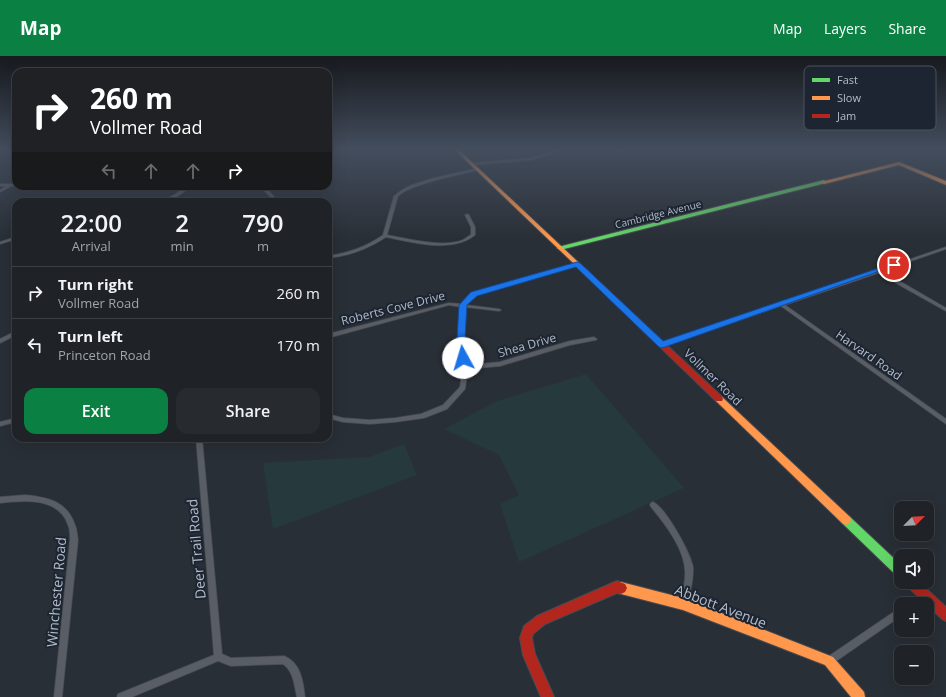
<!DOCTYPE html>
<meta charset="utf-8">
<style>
:root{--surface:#1f2328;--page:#272b30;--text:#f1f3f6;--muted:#a1a4a8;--line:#3c4045;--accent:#0b8043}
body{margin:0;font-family:"Open Sans",sans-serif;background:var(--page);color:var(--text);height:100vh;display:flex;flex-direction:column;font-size:15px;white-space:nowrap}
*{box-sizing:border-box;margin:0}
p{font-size:13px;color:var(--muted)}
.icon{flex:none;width:22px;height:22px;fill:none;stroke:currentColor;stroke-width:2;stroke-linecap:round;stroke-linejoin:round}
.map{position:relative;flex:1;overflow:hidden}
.sheet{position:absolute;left:12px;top:142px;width:320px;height:244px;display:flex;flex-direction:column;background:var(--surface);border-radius:12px;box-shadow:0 4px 16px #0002,0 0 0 1px var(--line)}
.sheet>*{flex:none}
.banner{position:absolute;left:12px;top:12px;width:320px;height:122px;border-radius:12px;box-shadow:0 4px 16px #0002,0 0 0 1px var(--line);background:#202124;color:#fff;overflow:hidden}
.needle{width:26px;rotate:66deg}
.controls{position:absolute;left:894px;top:445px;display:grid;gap:8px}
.controls a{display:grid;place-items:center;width:40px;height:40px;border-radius:8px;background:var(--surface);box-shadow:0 4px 16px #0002,0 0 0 1px var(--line);font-size:20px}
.pin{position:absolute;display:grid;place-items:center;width:34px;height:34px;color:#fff;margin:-17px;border:2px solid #fff;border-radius:50%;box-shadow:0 1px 4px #0007}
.me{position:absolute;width:44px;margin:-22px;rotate:354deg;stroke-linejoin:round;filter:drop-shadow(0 0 3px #0008)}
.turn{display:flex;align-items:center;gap:14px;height:84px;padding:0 12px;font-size:18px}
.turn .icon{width:52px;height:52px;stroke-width:2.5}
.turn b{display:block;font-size:28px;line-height:34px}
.lanes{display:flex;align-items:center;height:38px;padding:0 12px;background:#0003;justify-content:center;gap:20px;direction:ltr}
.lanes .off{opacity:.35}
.eta{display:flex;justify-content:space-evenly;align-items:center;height:68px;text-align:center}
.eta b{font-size:24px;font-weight:600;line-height:28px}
.cta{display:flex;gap:8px;margin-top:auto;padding:8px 12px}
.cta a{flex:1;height:46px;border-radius:12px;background:var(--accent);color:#fff;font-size:16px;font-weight:600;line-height:46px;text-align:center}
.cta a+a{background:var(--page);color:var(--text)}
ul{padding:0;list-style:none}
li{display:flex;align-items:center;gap:12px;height:52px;padding:0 12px;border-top:1px solid var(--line)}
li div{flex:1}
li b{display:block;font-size:15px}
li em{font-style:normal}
header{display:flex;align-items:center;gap:24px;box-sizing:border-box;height:56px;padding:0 20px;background:var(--accent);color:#fff}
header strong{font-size:19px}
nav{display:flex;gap:22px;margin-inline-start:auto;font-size:14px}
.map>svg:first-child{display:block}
</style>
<header>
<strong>Map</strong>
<nav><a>Map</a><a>Layers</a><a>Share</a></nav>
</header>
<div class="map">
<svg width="946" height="641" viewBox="0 0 946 641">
<rect width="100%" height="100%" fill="#292f36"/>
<path fill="#26393c" d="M586,318l98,114 -165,74 -19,-58 19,-9 -20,-40 -55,-26 53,-28z
M404,388l13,31 -144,54 -10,-66 106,-6z"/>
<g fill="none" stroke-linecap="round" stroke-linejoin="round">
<g stroke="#474b51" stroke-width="1.5">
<path id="street" d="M558,94h4l-31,10 -59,5 -2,-1 2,-1 59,-5z
M615,94h4l3,1 -2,1z
M478,112h1v2l-43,10 -22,7 -9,4 -7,5 -11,39c21,4 56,13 76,5 3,-2 5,-4 8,-5v-8l-6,-12 2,-1 2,1 6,12v8c-23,19 -63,7 -89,2 -18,12 -37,19 -58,21v-2c20,-3 38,-9 55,-21l11,-39 8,-6 10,-5 22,-7z
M0,128h16v2h-5l-11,6v-2l6,-4h-6z
M187,130h4c-8,7 -20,16 -31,16l14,-7z
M260,130h4l15,16h-4z
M16,181v2l-16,5v-2z
M946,191v2l-64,22 64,37v3l-68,-38 -93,32 161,114v5l-165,-118 -117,40 -2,1 -3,-2 1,-1z
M577,207l2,1v1l-103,30 -10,10 33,4 2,1 -2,1 -34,-4c-1,20 -3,39 3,58l32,-3 70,-21 24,-4 3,2 -1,1 -26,5 -70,21 -32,3 -3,20 -18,20 -23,9 -29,4 -25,2 -27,-2 -15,-4v-4l15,4 27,2 25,-2 26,-4 22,-9 17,-18 3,-20 -3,-9 -2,-19 3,-32 -12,-2 -121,33v-4l121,-31 12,1 11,-11z
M16,275v4l-16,8v-4z
M16,362v4l-16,4v-4z
M196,382h6l20,216 9,4 53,-2c17,7 19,25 21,41h-8c-3,-12 -3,-25 -14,-33l-52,2 -13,-5 -86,36h-15l1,-3 96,-39z
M25,439c22,2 42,6 50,30 2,4 2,10 3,15l-16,157h-8l16,-157c0,-5 0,-11 -2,-15 -9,-28 -45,-25 -68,-22v-6z
M653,446c13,6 37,50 40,65 1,13 -3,25 -6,37l-1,3 -3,1 -3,-1 -1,-3c2,-9 6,-18 6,-28 2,-24 -19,-51 -34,-69l-1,-2 1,-2z
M925,535l3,1 1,3c-5,9 -12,9 -21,9l1,-3z
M901,551v9l-69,48 -3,1 -3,-1 -1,-3 1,-3z"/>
</g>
<g stroke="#474b51" stroke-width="2">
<path id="fast" d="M824,124l3,2 -1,1 -266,67 -3,-2 1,-1z
M846,459l4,2 51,48v12l-4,-1 -55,-53 -1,-3 1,-3z"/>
</g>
<g stroke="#474b51" stroke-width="2">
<path id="slow" d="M455,94h4l136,128v2h-4z
M899,106l47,19v4l-47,-20 -75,19 -3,-2z
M719,340l3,1 128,120 1,3 -1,3 -4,2 -4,-2 -126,-122 -1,-2 1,-2z
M621,526l62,16 150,59 31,35 1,5h-14l-26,-32 -142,-55 -62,-16 -4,-2 -2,-4 2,-4z"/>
</g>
<g stroke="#474b51" stroke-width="2">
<path id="jam" d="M593,221l2,1 127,119 1,2 -1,2h-6l-125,-121 -1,-1z
M617,525l8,3 2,4 -2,4 -4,2 -4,-1 -72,31 -12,10 -1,4 3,16 19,43h-13l-18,-42 -3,-17 4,-12 13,-10z
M905,526h14l27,25v14l-4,-2 -35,-33z"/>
</g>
<use href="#street" fill="#595d65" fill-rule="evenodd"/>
<use href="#fast" fill="#63d668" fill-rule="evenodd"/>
<use href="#slow" fill="#ff974d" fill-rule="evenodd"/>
<use href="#jam" fill="#b3261e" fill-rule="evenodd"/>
</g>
<linearGradient id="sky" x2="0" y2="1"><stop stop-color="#171a1e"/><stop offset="0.51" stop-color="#434d5d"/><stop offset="1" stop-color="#434d5d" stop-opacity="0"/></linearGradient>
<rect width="946" height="183" fill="url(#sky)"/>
<path fill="#1a73e8" stroke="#114b97" d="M577,206l3,1 83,78 228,-77h5l1,1 -235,83 -3,-1 -83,-80 -99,29 -10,9 -2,34 2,19 -4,3 -3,-1 -3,-21 2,-34 12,-13z"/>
<g text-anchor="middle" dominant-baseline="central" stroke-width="4" stroke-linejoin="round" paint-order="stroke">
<g font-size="10" fill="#b2bbc8" stroke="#1c2531">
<text transform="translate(658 158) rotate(-14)">Cambridge Avenue</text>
</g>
<g font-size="12" fill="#b2bbc8" stroke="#1c2531">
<text transform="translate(393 252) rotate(-14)">Roberts Cove Drive</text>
<text transform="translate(527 289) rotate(-16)">Shea Drive</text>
<text transform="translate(869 299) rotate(35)">Harvard Road</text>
<text transform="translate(713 321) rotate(44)">Vollmer Road</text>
</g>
<g font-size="14" fill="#b2bbc8" stroke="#1c2531">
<text transform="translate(196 493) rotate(-95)">Deer Trail Road</text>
<text transform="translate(56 536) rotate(-85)">Winchester Road</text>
<text transform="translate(721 550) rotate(21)">Abbott Avenue</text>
</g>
</g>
<rect x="804" y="10" width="132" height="64" rx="6" fill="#1c2531" stroke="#49525e" stroke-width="1"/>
<rect x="812" y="22" width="18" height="4" fill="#63d668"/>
<rect x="812" y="40" width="18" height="4" fill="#ff974d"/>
<rect x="812" y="58" width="18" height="4" fill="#b3261e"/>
<g font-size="11" fill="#b2bbc8">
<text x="837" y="28">Fast</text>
<text x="837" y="46">Slow</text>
<text x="837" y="64">Jam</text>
</g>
</svg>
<div class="controls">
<a><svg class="needle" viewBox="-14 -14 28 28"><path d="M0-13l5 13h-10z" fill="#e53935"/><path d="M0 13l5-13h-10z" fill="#a1a4a8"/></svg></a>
<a><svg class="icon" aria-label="sound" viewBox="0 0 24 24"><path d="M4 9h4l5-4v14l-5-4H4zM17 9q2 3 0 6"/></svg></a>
<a>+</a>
<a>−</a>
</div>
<div class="pin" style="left:894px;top:209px;background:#d93025"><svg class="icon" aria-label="arrive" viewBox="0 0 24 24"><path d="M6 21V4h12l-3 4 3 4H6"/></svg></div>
<svg class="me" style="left:463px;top:302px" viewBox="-20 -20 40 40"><circle r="19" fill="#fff"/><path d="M0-13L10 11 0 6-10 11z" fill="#1a73e8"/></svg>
<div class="banner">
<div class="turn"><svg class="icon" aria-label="right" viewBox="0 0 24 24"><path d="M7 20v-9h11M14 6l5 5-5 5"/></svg><div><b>260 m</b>Vollmer Road</div></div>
<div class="lanes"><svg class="icon off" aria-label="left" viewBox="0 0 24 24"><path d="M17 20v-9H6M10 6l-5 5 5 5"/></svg><svg class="icon off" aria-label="ahead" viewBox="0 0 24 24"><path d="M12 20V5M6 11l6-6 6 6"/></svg><svg class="icon off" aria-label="ahead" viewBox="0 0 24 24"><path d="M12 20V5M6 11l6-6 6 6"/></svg><svg class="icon" aria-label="right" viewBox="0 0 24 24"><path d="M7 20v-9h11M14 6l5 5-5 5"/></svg></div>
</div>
<section class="sheet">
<div class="eta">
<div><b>22:00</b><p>Arrival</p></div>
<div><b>2</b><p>min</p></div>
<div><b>790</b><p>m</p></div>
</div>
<ul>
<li><svg class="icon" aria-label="right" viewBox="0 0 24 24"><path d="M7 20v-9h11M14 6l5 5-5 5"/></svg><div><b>Turn right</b><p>Vollmer Road</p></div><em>260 m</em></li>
<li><svg class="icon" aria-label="left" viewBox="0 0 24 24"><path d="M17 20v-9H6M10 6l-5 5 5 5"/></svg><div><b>Turn left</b><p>Princeton Road</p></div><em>170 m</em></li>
</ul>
<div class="cta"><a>Exit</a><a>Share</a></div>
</section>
</div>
